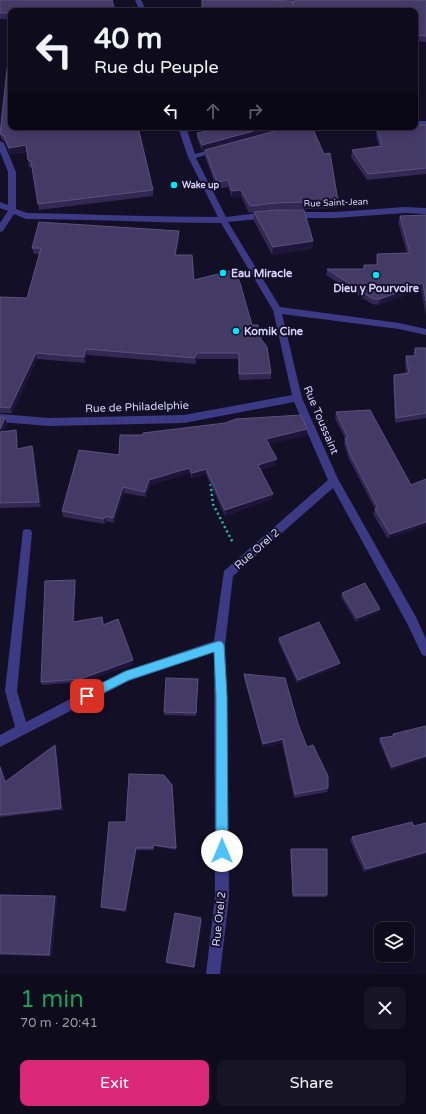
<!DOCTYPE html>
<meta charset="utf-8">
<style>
:root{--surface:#0e0b1c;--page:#171425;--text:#f1f3f6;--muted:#9b9ba3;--line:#2e2b3b;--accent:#db2777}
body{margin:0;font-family:"Varela Round",sans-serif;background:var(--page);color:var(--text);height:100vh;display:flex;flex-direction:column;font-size:15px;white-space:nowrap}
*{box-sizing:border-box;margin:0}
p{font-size:13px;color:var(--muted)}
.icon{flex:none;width:22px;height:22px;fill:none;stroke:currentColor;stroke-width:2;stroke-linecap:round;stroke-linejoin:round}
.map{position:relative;height:974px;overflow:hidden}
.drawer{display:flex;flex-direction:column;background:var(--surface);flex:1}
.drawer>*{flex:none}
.guide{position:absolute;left:8px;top:8px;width:410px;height:122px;border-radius:8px;box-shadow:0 2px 6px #0003,0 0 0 1px var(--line);background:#0e0b1c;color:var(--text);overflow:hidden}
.tools{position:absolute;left:374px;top:922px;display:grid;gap:8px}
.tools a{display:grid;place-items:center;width:40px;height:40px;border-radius:8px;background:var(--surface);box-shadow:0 2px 6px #0003,0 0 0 1px var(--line);font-size:20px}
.pin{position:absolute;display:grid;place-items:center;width:34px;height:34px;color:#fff;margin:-17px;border-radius:8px;box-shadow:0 2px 6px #0006}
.me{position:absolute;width:44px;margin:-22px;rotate:0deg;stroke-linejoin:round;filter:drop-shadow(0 0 3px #0008)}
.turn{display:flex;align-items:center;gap:14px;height:84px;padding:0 20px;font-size:18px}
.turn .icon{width:52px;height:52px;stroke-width:2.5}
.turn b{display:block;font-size:28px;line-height:34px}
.lanes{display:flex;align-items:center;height:38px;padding:0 20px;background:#0003;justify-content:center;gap:20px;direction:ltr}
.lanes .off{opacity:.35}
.round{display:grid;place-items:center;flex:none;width:42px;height:42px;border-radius:8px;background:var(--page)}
.head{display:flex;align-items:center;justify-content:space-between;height:68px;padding:0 20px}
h1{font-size:24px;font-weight:600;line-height:30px;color:#1e9e55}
.cta{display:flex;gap:8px;margin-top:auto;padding:8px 20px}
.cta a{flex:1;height:46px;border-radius:8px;background:var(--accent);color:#fff;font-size:16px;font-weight:600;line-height:46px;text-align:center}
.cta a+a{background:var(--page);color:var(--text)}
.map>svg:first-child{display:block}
</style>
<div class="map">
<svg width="426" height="974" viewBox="0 0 426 974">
<rect width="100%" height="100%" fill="#130f26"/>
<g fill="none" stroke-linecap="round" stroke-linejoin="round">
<path stroke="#2fb8b0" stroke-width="2.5" stroke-dasharray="2 3" stroke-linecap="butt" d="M210,479l3,25 20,39"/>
<path fill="#3d3a85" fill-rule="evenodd" d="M135,0h6l5,11h-6z
M415,121h11v4h-11z
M178,127h8l9,27 22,-6 4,2 -25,8 30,59 41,-5 4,3 -4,3 -39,4 52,85 119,16 27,6v6l-27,-6 -117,-15 20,84 36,81 78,138 10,22v17l-4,-1 -14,-30 -75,-137 -100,88 -8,69 2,51 2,201 -9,77h-14l9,-77 -1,-245 -85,29 -129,66v-12l15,-8 -10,-36 18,-161 4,-1 4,1 1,3 -15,158 9,31 96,-50 92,-31 10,-70 104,-91 -34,-78 -110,21 -135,3 -49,-4v-8l49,4 135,-3 108,-20 -19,-85 -52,-87c-65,0 -130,-4 -195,-4l-12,-5 -11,17 -3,1v-9l8,-12 -8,-3v-6l8,3v-33l-8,-20v-11l4,2 12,29v37l11,4c64,1 127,4 191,4l-30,-60z
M297,127h47l-4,2 -40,2 -4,-2z
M405,207l21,1v6l-21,-1 -70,5h-44l-4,-3 4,-3h44z"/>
</g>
<path fill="#312854" d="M0,0l11,11v8h-11z
M426,0v42l-11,-1v-30h-213l91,-6z
M426,125v49l-59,6 -16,-23 1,-7 27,-3 -3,-12 1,-6 33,-2z
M206,127h82l-86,24 -5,-13v-5l11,-2z
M0,134l153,56v6l-114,14 -7,-42 -3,-1 -2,-15 -17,2 -5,-12 -3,-2z
M205,150l133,51 -1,7 -62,2 -26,3 -8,-17 -9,2 -4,-11 -11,2 -12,-32z
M254,212l59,29 -1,8 -40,6 -18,-34z
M426,215v102l-5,-28 -43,16 -6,-1 -46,-29 1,-6h36l1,-4h12v-5l1,-6 30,-1 -9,-31 2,-6z
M180,237l-4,18 18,25 58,45 9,14 10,34v6l-32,1 -1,-21h-41l-1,5 -109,-9 -2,8 -48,-4 -25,54h-12v-116l27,1 13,-44h-6l-2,-6z
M415,348h11v70l-31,5 -2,-43 1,-5 12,-2 -1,-11 1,-6h8l-1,-2z
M336,412l75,73 -23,54 -15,-25 2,-5 -26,-50 -5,-15 1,-6 -10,-20z
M0,417l5,1 2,6 -4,7 13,-1 2,6v13l16,3 7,55 -41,1z
M307,429v6l-38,9 7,21 -16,5 12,29 -47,17 -19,-42 -14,5 -2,-6 -40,12 -4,12 -22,-4 -10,30 -8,-2 -1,3 -42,-7 -1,-6 57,-56 24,-20z
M75,580l1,3 -2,39 28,-5 2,7 30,40 -53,18 -39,3 -1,-3z
M342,593l38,16 -1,3 -23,10 -15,-25z
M279,638l60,28 -42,17 -19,-42z
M244,674l54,50 9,23 21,41 -1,4 -33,6 -12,-55 -19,4 -19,-69z
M198,679l-2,37 -32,-1v-3z
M426,726v32l-35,12 -12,-29 1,-3 12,-2 1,-2z
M56,747l7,63 -63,7v-52l6,16z
M164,775l12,75 -22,-4v4h-18l-10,62 -24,-4 -1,-1 25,-85z
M426,823v31l-62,18 -14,-32 2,-3z
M291,849l36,46 -1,2h-33l-3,-46z
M0,895l57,3 -5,58 -52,-1z
M202,920l-8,48 -28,-5v-1z"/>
<path fill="#1d163a" d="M268,127h20l-86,24v-6z
M26,145l2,6 -18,3 -1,-6z
M241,190v6l-9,2v-7z
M179,231l1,6 -5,25v-7z
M313,241l-1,8 -40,6 1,-8z
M423,283l-2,6 -43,16 2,-6z
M86,349l1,6 -2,8 -1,-6z
M36,353l1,6 -25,54 -2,-5z
M197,353v6l-1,5 -1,-6z
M5,418l2,6 -7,14v-9z
M307,429v6l-41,10v-6z
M16,430l2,6v19l-1,-6z
M32,446l2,6 7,55 -2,-5z
M277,459l-1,6 -19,6 1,-6z
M189,468l1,5 -40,12 -4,12 -1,-5 4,-12z
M206,469v5l-14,5v-6z
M123,487l1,6 -10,30 -1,-5z
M273,494l-1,5 -47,17v-6z
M105,516l1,5 -1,3 -1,-5z
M426,522v4l-38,13 2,-5z
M75,580l1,3 -2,43 -1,-4z
M380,609l-1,3 -23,10 1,-4z
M133,660l1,4 -53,18 -1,-3z
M340,663l-1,3 -42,17 1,-3z
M283,739l-1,4 -19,4v-3z
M55,745l1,2 7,63 -2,-2z
M426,756v2l-35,12 1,-3z
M0,765l7,19 -2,-2 -5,-15z
M136,848v2l-10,62 -1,-2z
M426,852v2l-62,18 2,-3z
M55,896l2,2 -5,58 -3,-1z"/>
<path fill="#433a66" stroke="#5a527e" d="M0,0h112l3,11h-104v2h-11z
M202,0h64l27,1v4l1,-5h132v36l-11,-1v-24h-67l-55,-2v2h-91z
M11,33v94h127l15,63 -115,14 -7,-43 -3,-1 -2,-15 -17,3 -5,-12 -4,-2z
M415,125h11v43l-58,6 -16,-24 30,-4 -5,-17 38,-2z
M209,127h59l-66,18 -5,-12 15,-3z
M290,127h22l12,27 6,-1 8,48 -63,2 -25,3 -9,-16 -9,1 -4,-11 -11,2 -12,-32z
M276,210h28l9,31 -40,6 -19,-35z
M426,215v86l-3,-18 -43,16h-7l-46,-30h37v-4h14l-1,-11 33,-1 -10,-37z
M39,222l140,9 -4,24h17l2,25 40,-10 6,13 12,42h6l3,14 6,8 4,26 -32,1v-21h-42l-2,5 -109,-9 -2,8 -48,-4 -26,55 -10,-1v-110l27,1 14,-50h-9z
M415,348h11v65l-30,5 -2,-43 15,-2 -3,-17h10z
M370,410l41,75 15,-6v43l-36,12 -15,-25 3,-1 -28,-54 -5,-16h3l-12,-26z
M301,415l6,14 -41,10 11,20 -19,6 15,29 -48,16 -19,-41 -14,4 -3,-5 -40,12 -4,12 -22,-5 -10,31 -8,-2 -1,3 -42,-8 17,-61 40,5 1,-20h23v-2l82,-10 11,-4z
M0,417l5,1 -5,11z
M16,430l1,19 15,-3 7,56 -39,1v-71z
M75,580l-2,42 29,-5 1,8 15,-6 15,41 -53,19 -39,3 4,-101z
M365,583l15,26 -23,9 -15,-25z
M319,622l21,41 -42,17 -19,-42z
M244,674l41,4 13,46 9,23 6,-2 15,31v12l-33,6 -12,-55 -20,5z
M166,678l32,1 -2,34 -32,-1z
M426,726v30l-34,11 -12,-29 14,-2 -1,-2z
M55,745l6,63 -61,7v-48l5,15z
M129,774l35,1 8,10 4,63 -23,-3v3h-17l-11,62 -24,-3 8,-85h17z
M412,822l2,4 12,-3v29l-60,17 -14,-32z
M291,849h36v46h-34z
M0,895l55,1 -6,59 -49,-2z
M175,913l26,5 -7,49 -28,-5z"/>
<path fill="#4fc3f7" stroke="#337fa1" d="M219,641l3,1 2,3 3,51 1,155 -2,4 -4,1 -4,-1 -2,-4v-155l-2,-44 -85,28 -42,21 -3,-2 -2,-3 2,-4 42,-21z"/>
<g fill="#00e5ff" stroke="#130f26" stroke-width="1.5">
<circle cx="174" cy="185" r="4"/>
<circle cx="223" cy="273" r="4"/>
<circle cx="376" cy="275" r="4"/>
<circle cx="236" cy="331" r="4"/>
</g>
<g text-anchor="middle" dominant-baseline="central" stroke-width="4" stroke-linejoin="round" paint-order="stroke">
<g font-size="9" font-weight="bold" fill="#d9d4ff" stroke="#130f26" text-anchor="start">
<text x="182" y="185">Wake up</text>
</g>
<g font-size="9" fill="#d9d4ff" stroke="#130f26">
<text transform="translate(336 203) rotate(-2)">Rue Saint-Jean</text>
</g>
<g font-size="11" font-weight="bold" fill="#d9d4ff" stroke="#130f26" text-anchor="start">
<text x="231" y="273">Eau Miracle</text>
<text x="376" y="288" text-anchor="middle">Dieu y Pourvoire</text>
<text x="244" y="331">Komik Cine</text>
</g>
<g font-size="11" fill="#d9d4ff" stroke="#130f26">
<text transform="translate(137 407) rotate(-2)">Rue de Philadelphie</text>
<text transform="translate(321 420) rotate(67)">Rue Toussaint</text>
<text transform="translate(257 549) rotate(-41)">Rue Orel 2</text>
<text transform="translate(219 919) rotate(-84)">Rue Orel 2</text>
</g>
</g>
</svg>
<div class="tools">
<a><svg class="icon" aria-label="layers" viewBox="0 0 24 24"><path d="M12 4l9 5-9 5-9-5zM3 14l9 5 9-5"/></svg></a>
</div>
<div class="pin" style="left:87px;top:696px;background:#d93025"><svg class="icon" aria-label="arrive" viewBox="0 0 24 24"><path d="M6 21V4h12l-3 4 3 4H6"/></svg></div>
<svg class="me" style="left:222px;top:851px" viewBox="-20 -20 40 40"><circle r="19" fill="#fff"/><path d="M0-13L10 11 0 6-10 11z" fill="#4fc3f7"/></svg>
<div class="guide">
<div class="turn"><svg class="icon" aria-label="left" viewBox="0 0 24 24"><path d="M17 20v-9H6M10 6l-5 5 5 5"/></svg><div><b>40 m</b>Rue du Peuple</div></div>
<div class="lanes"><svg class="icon" aria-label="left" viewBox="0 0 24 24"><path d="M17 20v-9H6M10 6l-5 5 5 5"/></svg><svg class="icon off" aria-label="ahead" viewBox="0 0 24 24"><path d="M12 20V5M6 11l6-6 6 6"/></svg><svg class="icon off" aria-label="right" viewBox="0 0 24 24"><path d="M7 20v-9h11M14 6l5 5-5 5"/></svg></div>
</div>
</div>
<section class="drawer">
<div class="head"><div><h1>1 min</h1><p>70 m · 20:41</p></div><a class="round"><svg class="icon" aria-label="close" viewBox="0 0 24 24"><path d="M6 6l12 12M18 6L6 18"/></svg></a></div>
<div class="cta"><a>Exit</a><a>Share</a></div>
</section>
